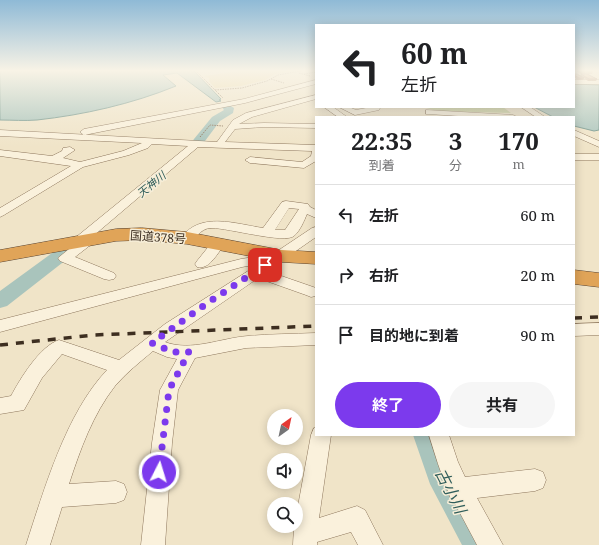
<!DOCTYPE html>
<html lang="ja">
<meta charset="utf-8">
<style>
:root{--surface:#fff;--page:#f6f6f6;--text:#202124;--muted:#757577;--line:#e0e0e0;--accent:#7c3aed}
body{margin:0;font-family:"Noto Serif","Noto Sans JP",serif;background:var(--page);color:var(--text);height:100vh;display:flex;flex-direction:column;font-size:15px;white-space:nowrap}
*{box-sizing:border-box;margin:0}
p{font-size:13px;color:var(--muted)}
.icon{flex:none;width:22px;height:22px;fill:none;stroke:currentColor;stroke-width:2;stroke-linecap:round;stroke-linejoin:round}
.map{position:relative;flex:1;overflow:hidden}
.drawer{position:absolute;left:315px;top:116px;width:260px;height:320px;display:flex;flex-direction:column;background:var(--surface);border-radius:0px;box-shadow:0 2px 10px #0003}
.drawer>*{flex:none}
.guide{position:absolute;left:315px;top:24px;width:260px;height:84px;border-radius:0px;box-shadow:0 2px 10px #0003;background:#fff;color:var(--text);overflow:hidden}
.needle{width:26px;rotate:33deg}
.fabs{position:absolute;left:267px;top:409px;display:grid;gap:8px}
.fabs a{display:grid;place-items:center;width:36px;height:36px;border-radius:50%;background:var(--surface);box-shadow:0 2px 10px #0003;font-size:20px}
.pin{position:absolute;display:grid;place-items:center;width:34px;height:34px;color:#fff;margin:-17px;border-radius:8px;box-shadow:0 2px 6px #0006}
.me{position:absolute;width:44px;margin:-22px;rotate:5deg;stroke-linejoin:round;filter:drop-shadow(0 0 3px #0008)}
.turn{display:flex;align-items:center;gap:14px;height:84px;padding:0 20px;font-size:18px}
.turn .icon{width:52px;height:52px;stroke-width:2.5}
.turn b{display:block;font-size:28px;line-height:34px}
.eta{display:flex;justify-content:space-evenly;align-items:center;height:68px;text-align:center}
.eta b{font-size:24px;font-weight:700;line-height:28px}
.button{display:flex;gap:8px;margin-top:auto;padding:8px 20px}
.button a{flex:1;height:46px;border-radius:24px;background:var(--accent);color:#fff;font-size:16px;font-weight:700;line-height:46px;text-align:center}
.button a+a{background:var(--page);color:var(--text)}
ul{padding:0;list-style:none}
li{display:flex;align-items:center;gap:12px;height:60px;padding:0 20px;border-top:1px solid var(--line)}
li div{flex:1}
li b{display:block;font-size:15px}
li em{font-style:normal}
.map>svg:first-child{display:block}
</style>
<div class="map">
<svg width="599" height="545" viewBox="0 0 599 545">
<rect width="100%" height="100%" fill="#f0e4c8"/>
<path fill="#c9cf9b" d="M423,107h80l8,6 -74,-2z"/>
<path fill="#ecd9a5" d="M247,70h51l-23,4 -10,6 -24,6 -26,2 -6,-7v-3l-5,-2z"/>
<path fill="#a9c4bc" stroke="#6f938a" d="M0,70h193l28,29 -2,1 2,1 -5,1 -39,-29 -14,2 13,11c-44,18 -93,29 -139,34 -12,1 -25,0 -37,0z
M574,84l25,1v45l-5,1 -20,-5v-9h-21l-19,-10h40z"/>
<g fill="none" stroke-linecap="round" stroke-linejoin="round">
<path fill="#a9c4bc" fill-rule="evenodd" d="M226,103l8,5 -1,5 -13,8 -18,24h-8l-2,-3 2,-3 18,-22 12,-7 -3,-4z
M65,247l6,1 3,4 -3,4 -64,50 -7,2v-17l59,-43z
M413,435h28l11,31 40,67 5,12h-35l-32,-61z"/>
<g stroke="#8d765c" stroke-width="1">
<path id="minor" d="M316,80v4l-71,19 -161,32 -4,-3 4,-3 160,-30z
M574,80h25v4h-25z
M316,95v4l-64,18 -13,7 25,-1 52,1v4l-52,-1 -29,2 -10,13 91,3v16l-12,7 -54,-5 -5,-3 5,-3 52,5 9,-6 1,-5 -114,-4 -106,90 2,3 -1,3 -18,14 39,16 2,3 -2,3 -5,1 -5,-1 -44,-18 -2,-3 17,-14 -1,-3 1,-3 113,-92 -36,-2 -4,4 -19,7 -46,12 -79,48 -4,2v-9l71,-42 -71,-10v-6l52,6 10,-5 1,-3 7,-1 5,3 -12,8 17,4 43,-11 19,-8 -142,-7v-6l217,12 16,-22 13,-7z
M324,107h9l14,10h-9z
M339,107h10l7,3 15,-3 9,1 -1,2 -24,5z
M521,107h9l15,10h-9z
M426,110l87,5 4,2h-44l-44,-3h-3z
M574,130l25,11v6l-25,-11z
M574,154h25v6h-25z
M286,201l22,3 2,3 6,3v8l-9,-4c-3,7 -7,17 -13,22 -9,8 -66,-8 -82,-8 -13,-1 -17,16 -29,13l-2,-3c19,-27 55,-14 82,-10l19,-26zM289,208l10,1 -14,21h-10z
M316,227v10l-49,34 49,17v8l-5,1 -5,-2 -48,-17 -93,64c26,10 56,-4 83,-6 22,-2 45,-2 68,-3v12l-70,3 -51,10 -17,32 -6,53 -7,102h-24l11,-102 8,-53 17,-31 -10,-2 -14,-6c-13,11 -27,22 -38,35 -22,28 -35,64 -46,98l47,-3 8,3 3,8 -3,8 -8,3 -54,4 -12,38h-24c18,-55 40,-132 81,-175l-45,-16 -20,24 -18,32 -24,4v-16l11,-2c9,-17 29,-50 48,-56l60,20 46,-36 94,-60 -17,3 -242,65v-12l241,-61 32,-5 39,-26z
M218,240l5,1 1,3 -1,3c-7,8 -14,23 -26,20l-2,-3 2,-3 16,-20z
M599,323v12l-25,1v-12z
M314,428h2v7h15l-12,83 38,-12 8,4 18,35h-25l-7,-13 -34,10v3h-24l1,-19h2v-9l15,-82z
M429,435h20l9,27 7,15 70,-8 8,3 3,8 -3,8 -8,3 -58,7 26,47h-26l-25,-47 -2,-1 -12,-33z"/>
</g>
<g stroke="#5b4430" stroke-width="1">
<path id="highway" d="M142,228l45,4 94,18 35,2v12l-35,-2 -94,-18 -45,-4 -26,1 -116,21v-12l116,-21z
M574,270l25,3v14l-25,-3z"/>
</g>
<path stroke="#8d765c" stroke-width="1" stroke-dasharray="1.5 1" stroke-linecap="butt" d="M195,70l28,28
M299,73l11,3
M304,74l12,-2
M271,79l13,4
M215,90l27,-2 25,-7 11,-6 27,-5
M200,137l10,-12 13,1"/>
<use href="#minor" fill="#faf1dc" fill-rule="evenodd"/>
<use href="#highway" fill="#e0a458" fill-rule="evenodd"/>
<path stroke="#3d2e20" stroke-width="3.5" stroke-dasharray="8 8" stroke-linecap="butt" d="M574,318l25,-1
M0,345l94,-10 222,-9"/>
</g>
<path fill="#b2896c" d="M575,70h18l-1,4h-4l9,5 -1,2h-8l-4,-3 -1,2h-5l-4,-3v-3l6,2 1,-2z"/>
<path fill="#cf9f7d" stroke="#916f58" d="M574,74h3l7,4h-5l-5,-3z
M581,74h6l10,5h-8z"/>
<linearGradient id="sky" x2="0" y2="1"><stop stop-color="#8fbad6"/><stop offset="0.48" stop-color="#f8f3e6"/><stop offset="1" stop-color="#f8f3e6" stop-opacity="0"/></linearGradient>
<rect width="599" height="147" fill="url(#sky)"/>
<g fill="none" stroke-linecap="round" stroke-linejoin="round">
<path stroke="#7c3aed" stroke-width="7" stroke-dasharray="0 12.6" d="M159,472l10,-82 20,-38h-16l-21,-9 54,-39 59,-39"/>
</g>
<g text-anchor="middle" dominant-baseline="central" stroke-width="3" stroke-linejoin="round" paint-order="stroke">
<g font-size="11" font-style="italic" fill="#2f5d5a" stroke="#f7eed8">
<text transform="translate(151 184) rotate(-39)">天神川</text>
</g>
<g font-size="12" fill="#3d2e20" stroke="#f7eed8">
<text transform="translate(158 237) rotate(4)">国道378号</text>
</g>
<g font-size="16" font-style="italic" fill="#2f5d5a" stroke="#f7eed8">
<text transform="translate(451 491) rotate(63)">古小川</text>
</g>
</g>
</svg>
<div class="fabs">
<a><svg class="needle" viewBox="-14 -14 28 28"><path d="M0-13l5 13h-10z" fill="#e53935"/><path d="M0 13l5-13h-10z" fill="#757577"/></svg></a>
<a><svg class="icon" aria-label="sound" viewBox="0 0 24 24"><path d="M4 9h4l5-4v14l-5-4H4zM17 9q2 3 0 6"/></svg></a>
<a><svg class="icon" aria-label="search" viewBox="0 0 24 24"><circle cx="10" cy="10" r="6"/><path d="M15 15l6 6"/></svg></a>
</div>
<div class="pin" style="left:265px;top:265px;background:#d93025"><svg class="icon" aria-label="arrive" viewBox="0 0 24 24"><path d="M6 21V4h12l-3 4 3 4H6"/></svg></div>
<svg class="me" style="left:159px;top:472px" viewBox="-20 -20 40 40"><circle r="17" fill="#7c3aed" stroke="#fff" stroke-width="3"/><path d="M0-11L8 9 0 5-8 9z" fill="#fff"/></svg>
<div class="guide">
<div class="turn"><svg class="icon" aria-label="left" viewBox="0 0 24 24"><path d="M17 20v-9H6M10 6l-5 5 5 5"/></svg><div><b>60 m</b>左折</div></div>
</div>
<section class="drawer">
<div class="eta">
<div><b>22:35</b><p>到着</p></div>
<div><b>3</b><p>分</p></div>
<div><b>170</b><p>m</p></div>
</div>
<ul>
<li><svg class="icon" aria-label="left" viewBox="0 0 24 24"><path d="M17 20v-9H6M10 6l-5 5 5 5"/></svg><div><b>左折</b></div><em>60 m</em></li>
<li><svg class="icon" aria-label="right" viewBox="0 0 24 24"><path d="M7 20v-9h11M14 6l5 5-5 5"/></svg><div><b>右折</b></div><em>20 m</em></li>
<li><svg class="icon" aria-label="arrive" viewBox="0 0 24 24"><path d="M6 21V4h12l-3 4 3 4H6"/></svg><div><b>目的地に到着</b></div><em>90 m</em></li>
</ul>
<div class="button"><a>終了</a><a>共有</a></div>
</section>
</div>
